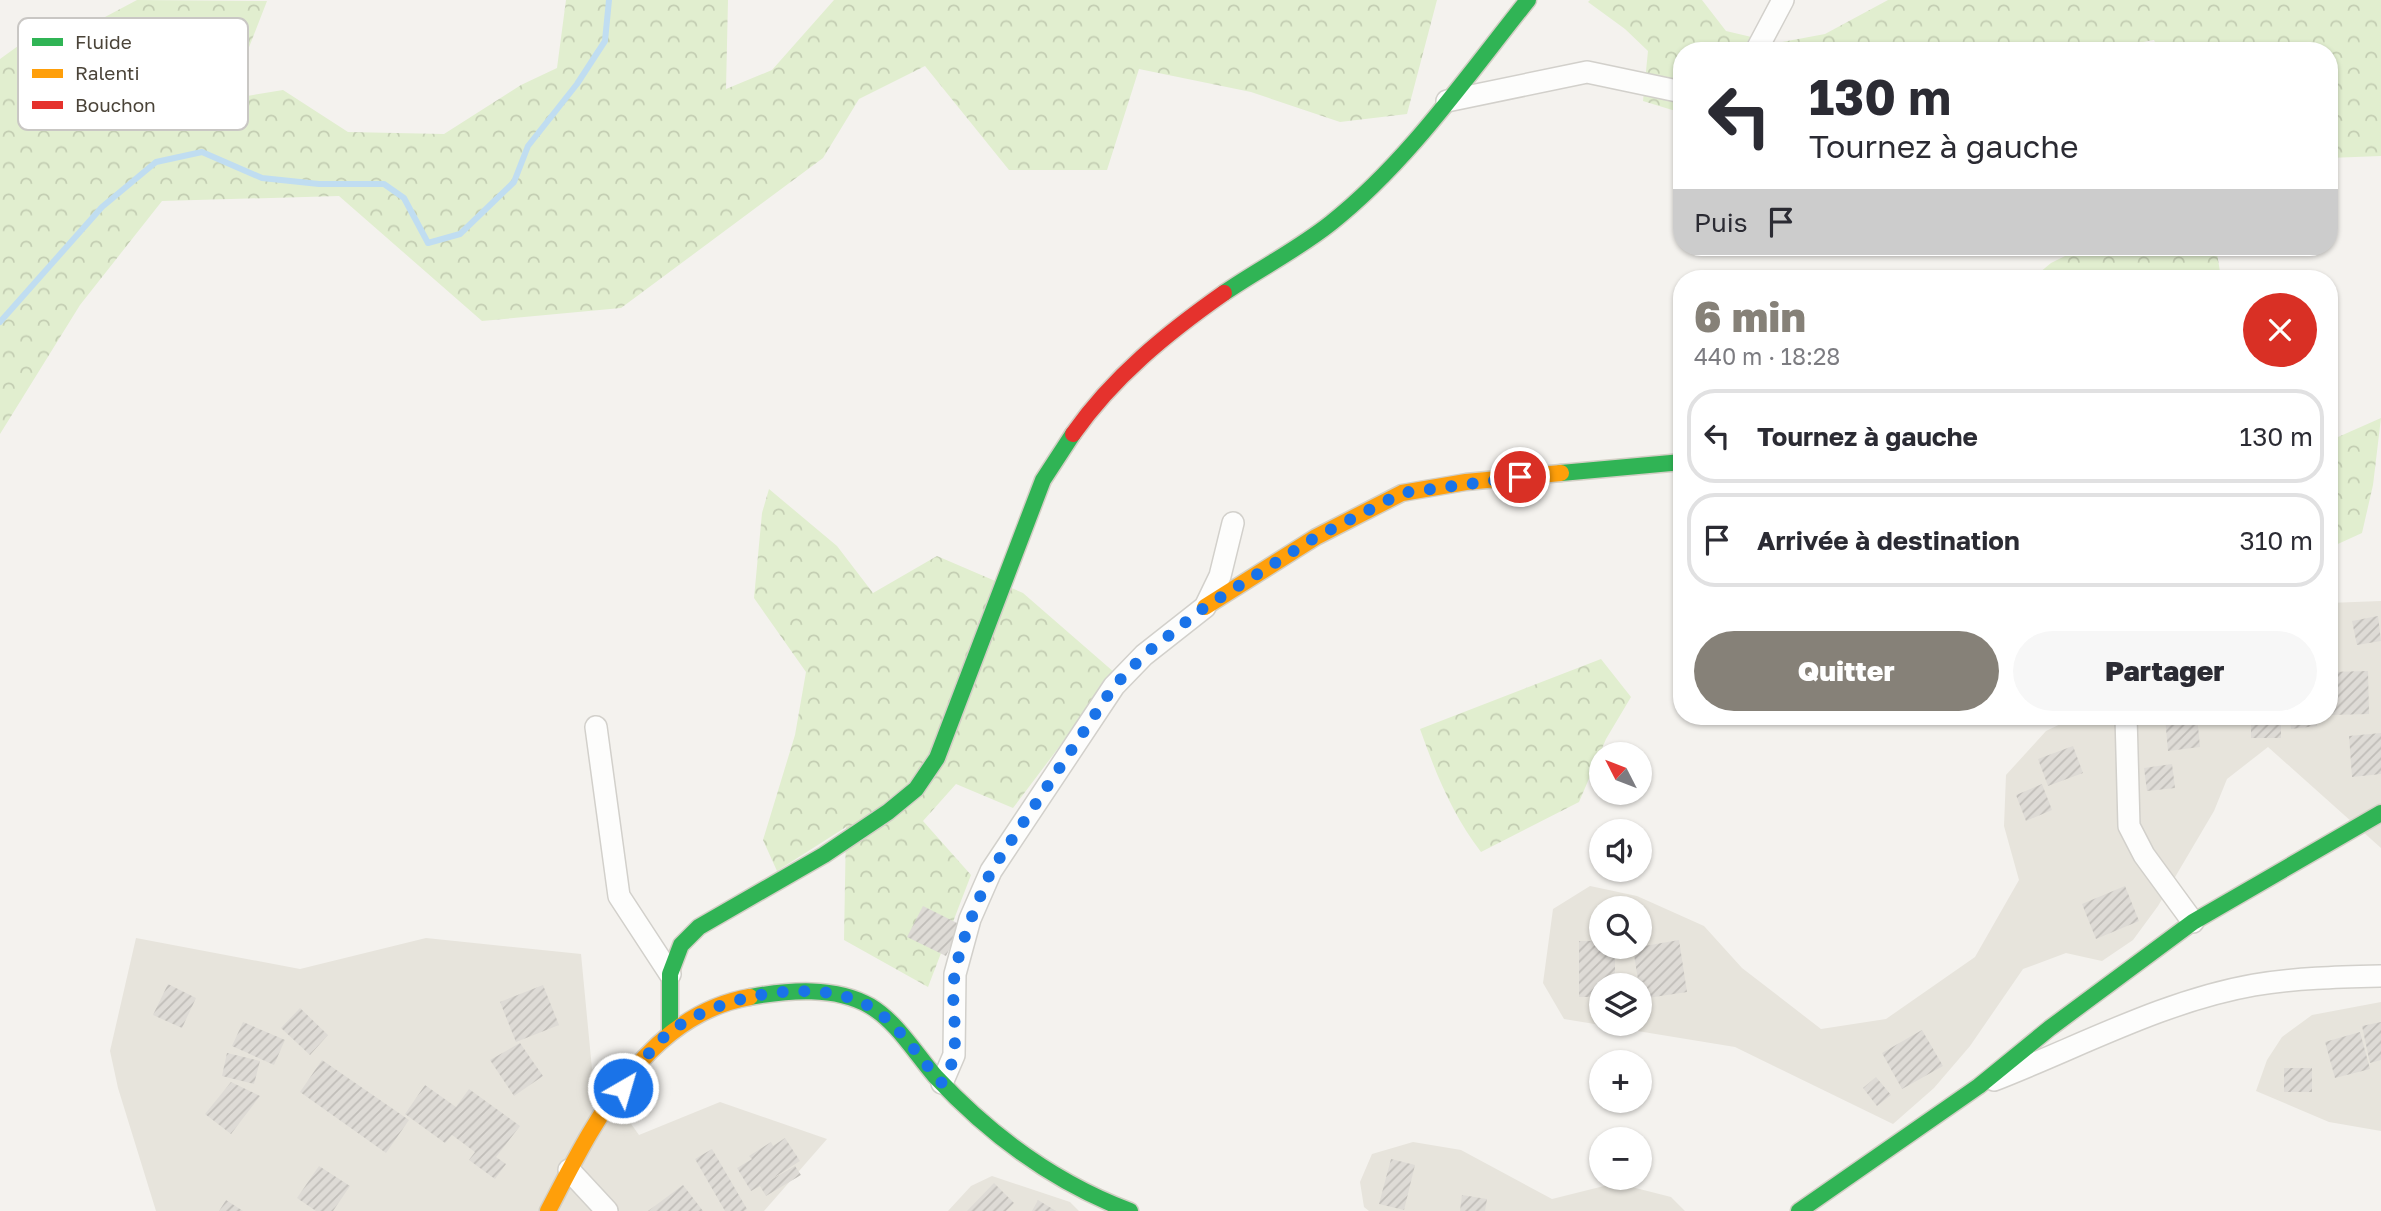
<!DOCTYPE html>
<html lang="fr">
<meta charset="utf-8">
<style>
:root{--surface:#fff;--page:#f7f7f7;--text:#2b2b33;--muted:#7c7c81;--line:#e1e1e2;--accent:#868178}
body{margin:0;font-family:"Golos Text",sans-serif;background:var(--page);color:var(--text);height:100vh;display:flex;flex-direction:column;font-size:26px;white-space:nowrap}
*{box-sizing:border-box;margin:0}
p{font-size:23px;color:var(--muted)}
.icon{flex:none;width:38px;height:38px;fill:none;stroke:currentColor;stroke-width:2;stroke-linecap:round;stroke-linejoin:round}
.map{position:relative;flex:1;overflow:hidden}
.details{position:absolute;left:1673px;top:270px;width:665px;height:455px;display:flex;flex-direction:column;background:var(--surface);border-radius:28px;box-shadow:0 2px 5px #0004}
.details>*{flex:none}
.top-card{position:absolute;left:1673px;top:42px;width:665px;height:214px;border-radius:28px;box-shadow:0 2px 5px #0004;background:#fff;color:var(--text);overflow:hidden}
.needle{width:46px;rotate:312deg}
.fabs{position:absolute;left:1589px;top:742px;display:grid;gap:14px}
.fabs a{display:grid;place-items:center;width:63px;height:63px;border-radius:50%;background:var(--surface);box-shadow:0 2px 5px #0004;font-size:35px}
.pin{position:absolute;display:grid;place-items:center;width:60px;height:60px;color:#fff;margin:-30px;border:4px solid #fff;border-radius:50%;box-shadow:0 2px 7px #0007}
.me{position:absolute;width:77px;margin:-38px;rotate:38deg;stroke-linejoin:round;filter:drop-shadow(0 0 5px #0008)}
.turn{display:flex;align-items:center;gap:24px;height:147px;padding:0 21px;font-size:32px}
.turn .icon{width:91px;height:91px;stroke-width:2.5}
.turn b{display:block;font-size:49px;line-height:60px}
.then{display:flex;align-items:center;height:66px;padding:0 21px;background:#0003;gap:14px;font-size:26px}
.round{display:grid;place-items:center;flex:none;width:74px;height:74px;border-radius:37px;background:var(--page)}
.summary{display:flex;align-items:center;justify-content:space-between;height:119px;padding:0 21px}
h1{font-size:42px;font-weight:800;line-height:52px;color:var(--accent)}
.cta{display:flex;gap:14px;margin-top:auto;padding:14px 21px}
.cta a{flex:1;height:80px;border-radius:42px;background:var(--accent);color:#fff;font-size:28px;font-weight:800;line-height:80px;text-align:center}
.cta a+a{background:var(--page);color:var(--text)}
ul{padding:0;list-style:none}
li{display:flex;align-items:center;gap:21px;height:94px;margin:0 14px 10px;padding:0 7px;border:4px solid var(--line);border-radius:28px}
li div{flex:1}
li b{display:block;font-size:26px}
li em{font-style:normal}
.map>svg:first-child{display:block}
</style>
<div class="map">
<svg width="2381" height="1211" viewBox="0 0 2381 1211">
<defs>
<pattern id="forest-crowns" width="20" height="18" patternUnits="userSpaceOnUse" patternTransform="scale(1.75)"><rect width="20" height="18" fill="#e1eecf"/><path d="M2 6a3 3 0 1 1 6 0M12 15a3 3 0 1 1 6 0" fill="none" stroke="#c3cdb2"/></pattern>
<pattern id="building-hatch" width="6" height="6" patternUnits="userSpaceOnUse" patternTransform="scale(1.75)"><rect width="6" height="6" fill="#dedbd6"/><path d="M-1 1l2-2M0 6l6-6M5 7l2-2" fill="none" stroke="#c0bdb8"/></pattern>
</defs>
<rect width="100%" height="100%" fill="#f4f2ee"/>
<path fill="#e7e4dc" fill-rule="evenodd" d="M2381,601v247l-113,-101 -41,32 -13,32 -56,95 -25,34 -31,21 -36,-8 -43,16 -53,77 -36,42 -41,36 -158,-77 -171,-28 -21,-36 10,-74 37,-23 47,10 67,30 38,42 79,61 65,-10 89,-62 44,-77 -15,-54 2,-51 40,-44 31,-15h252v-60l5,-4 -5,-49zM1601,908h39v39h-39zM1601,985h39v39h-39z
M136,938l164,31 126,-31 155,16 11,115 47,66 81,-33 107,37 -63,72h-608l-38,-123 -8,-37z
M2381,1002v129l-52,-9 -73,-31 11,-31 15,-23 30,-22z
M1413,1142l48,8 91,49 64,-16 55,14 14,14h-316l-5,-4 -4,-25 12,-28z
M992,1176l78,26 9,9h-131l23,-25z"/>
<path fill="url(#forest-crowns)" d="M137,0l130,1 -38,98 54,-9 65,42 96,2 77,-49 36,-17 9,-68h162l-2,89 46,-19 62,-70h603l-30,114 -67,8 -89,-30 -112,-23 -32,101h-98l-84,-104 -66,33 -36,59 -202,150 -139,13 -143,-125 -177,5 -82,104 -80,129v-375l18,-13 40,-4z
M1590,0h112l24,31 51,12 48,-9 63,-34h493v156l-52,2v-107h-170l-5,-11 -22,4 -12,7h-80l-12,-4 1,4h-347v62l-39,-12 5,-50 -23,-22 -37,-27z
M2083,247h133l5,31h-188l18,-15z
M2381,418l-8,67 -11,48 -33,15v-107z
M769,489l68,57 36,47 64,-37 86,37 92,80 -102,135 -57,-24 -33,37 48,54 -43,112 -84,-47 2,-113 -69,44 -14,-31 32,-105 11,-63 -52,-74 8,-85z
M1601,659l30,38 -25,42 -27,63 -98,50c-29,-38 -45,-78 -61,-123z"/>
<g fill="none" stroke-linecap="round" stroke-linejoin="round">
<path stroke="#c0ddf1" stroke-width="6" d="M0,322l102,-115 54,-45 46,-10 60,26 57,6h65l20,14 24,45 32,-9 54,-52 14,-36 49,-62 28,-43 4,-41"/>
</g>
<path fill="url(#building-hatch)" d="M2378,616l3,25 -24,4 -5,-24z
M2368,671l1,43 -38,1 -1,-43z
M2197,716l3,31 -32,4 -3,-34z
M2251,716h30v22h-30z
M2289,716h27l1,10 -26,3z
M2381,733v41l-29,3 -3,-41z
M2073,746l10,27 -35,13 -10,-27z
M2172,764l3,24 -28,3 -3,-23z
M2042,784l10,26 -26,11 -10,-26z
M2125,886l14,35 -43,18 -14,-35z
M923,906l38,19 -15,31 -39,-19z
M1679,940l8,52 -46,7 -8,-51z
M1579,941h22v6h14v38h-14v12h-22z
M168,984l28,14 -14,30 -29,-13z
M543,985l16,40 -43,17 -16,-40z
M300,1008l28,27 -18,20 -29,-27z
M243,1022l42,18 -11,25 -42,-19z
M2381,1022v38l-11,3 -8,-37z
M1922,1030l21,36 -41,23 -20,-36z
M2360,1032l10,37 -35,9 -10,-36z
M520,1043l23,33 -29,20 -24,-36z
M227,1053l33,8 -6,23 -32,-8z
M322,1060l87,60 -23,33 -86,-61z
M2284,1068h28v24h-28z
M1876,1077l15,18 -14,11 -14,-18z
M231,1082l29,14 -29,38 -26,-20z
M425,1085l31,22 13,-18 51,37 -24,31 10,7 -11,15 -26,-19 6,-8 -23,-17 -7,8 -40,-29z
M785,1138l15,23 -33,21 28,-16 6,9 -35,21 -6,-10 -9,5 -14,-23 15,-9 -3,-3 22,-14 2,4z
M712,1149l35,60 -3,2h-19l-30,-52z
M1391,1159l24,6 -11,45 -25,-6z
M319,1166l31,20 -17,25h-17l-19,-13z
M994,1183l20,20 -8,8h-39z
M683,1185l20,26h-55z
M1462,1195l25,4 -2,12h-25z
M226,1200l17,11h-24z
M1038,1200l18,11h-24z"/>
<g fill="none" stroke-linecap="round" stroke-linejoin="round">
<g stroke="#d2d0cb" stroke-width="24">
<path id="street" d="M1756,51l27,-51
M1447,101l140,-29 95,20
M2126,716l3,110 15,29 49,67
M596,727l23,169 51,78
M1994,1080c85,-33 169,-79 260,-95 41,-7 85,-8 127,-9
M942,1083l12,-28 1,-81 15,-55 21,-48 123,-185 30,-31 61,-48 15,-31 13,-53
M569,1170l38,41"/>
</g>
<g stroke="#d3cfc5" stroke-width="19">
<path id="fast" d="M1224,293c35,-24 73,-43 107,-70 77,-61 136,-147 197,-223
M1561,473l121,-11
M750,997c39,-7 85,-11 120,9 27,16 45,47 65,70 55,59 120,107 195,135
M670,1031v-57l11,-29 18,-18 125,-72 64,-43 28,-23 21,-31 106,-278 30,-46
M1799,1211l180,-125 71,-58 143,-106 188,-109"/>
</g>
<g stroke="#d3cfc5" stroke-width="19">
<path id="slow" d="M1205,607l111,-70 86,-44 64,-11 95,-9
M548,1211c45,-86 97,-196 202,-214"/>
</g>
<g stroke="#d3cfc5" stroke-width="19">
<path id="jam" d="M1073,434c40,-57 94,-101 151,-141"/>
</g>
<use href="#street" stroke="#fdfdfc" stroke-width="21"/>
<use href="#fast" stroke="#30b455" stroke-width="16"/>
<use href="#slow" stroke="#ff9f0a" stroke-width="16"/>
<use href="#jam" stroke="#e5322d" stroke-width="16"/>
</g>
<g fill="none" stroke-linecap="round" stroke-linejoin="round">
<path stroke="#1a73e8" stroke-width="12" stroke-dasharray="0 21.6" d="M623,1088c14,-19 30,-43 48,-57 49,-37 155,-58 207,-19 24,18 44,49 64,71 24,-33 6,-73 13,-110 7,-36 22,-69 36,-102l123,-185 30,-31 61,-48 111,-70 86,-44 118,-16"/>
</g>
<rect x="18" y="18" width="230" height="112" rx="10" fill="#fff" stroke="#c9c7c4" stroke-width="2"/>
<rect x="32" y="38" width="31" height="8" fill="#30b455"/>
<rect x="32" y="69" width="31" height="9" fill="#ff9f0a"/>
<rect x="32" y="101" width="31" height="8" fill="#e5322d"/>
<g font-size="19" fill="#4b4439">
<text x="75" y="49">Fluide</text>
<text x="75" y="80">Ralenti</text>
<text x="75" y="112">Bouchon</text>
</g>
</svg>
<div class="fabs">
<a><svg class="needle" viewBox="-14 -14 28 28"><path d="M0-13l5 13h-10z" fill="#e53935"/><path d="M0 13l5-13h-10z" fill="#7c7c81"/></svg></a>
<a><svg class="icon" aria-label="sound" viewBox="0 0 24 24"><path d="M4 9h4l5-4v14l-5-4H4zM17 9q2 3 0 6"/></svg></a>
<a><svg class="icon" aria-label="search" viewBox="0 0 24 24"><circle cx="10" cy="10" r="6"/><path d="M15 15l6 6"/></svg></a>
<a><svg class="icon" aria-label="layers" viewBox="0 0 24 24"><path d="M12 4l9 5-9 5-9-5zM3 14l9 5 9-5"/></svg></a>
<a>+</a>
<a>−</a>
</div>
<div class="pin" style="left:1520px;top:477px;background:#d93025"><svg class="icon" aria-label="arrive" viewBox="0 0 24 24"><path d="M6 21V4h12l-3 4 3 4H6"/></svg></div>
<svg class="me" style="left:623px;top:1088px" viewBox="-20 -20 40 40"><circle r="17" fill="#1a73e8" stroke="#fff" stroke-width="3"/><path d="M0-11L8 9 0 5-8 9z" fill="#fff"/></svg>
<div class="top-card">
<div class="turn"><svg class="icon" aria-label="left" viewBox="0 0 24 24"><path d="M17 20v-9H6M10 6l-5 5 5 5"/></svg><div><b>130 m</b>Tournez à gauche</div></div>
<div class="then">Puis<svg class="icon" aria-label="arrive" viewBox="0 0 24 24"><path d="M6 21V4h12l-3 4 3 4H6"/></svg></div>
</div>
<section class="details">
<div class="summary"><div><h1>6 min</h1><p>440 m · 18:28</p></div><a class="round" style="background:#d93025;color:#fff"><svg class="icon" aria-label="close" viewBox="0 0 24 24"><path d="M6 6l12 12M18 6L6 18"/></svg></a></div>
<ul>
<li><svg class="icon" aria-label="left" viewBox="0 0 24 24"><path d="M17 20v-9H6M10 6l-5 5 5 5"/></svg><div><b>Tournez à gauche</b></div><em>130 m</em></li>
<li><svg class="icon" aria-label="arrive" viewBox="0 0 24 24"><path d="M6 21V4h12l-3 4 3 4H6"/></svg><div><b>Arrivée à destination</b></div><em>310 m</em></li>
</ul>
<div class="cta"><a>Quitter</a><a>Partager</a></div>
</section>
</div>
